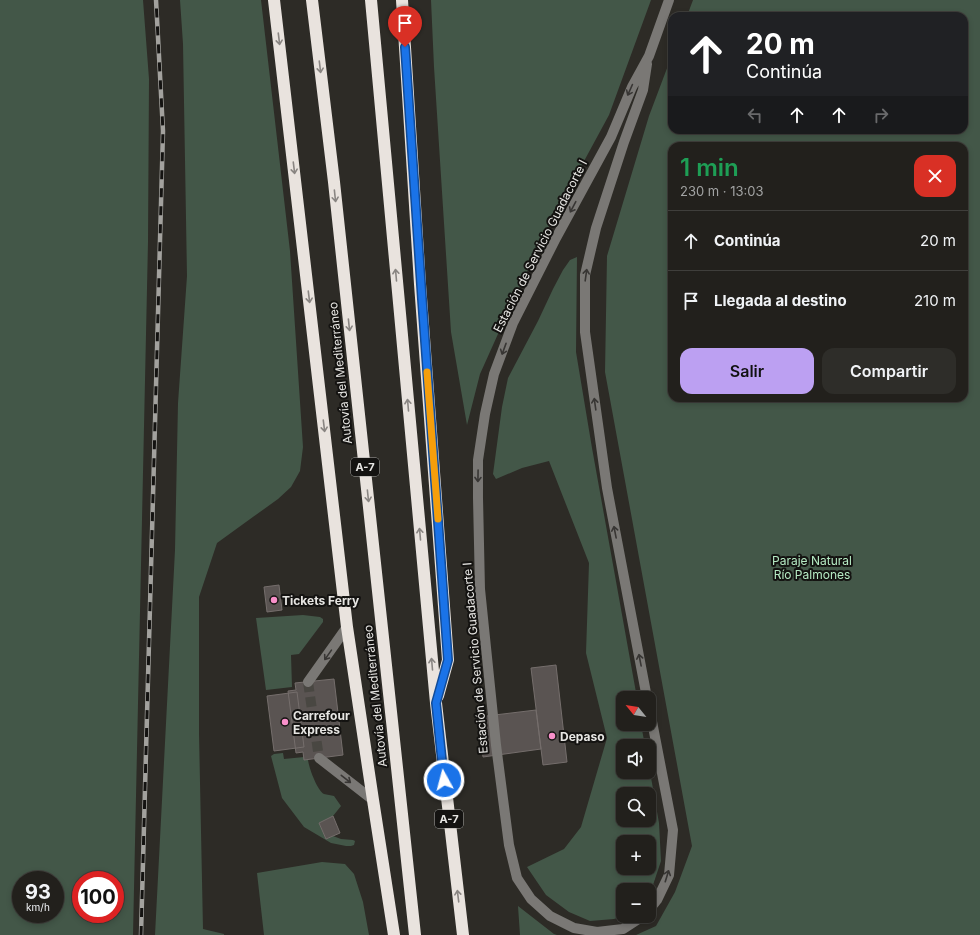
<!DOCTYPE html>
<html lang="es">
<meta charset="utf-8">
<style>
:root{--surface:#22201c;--page:#2e2d29;--text:#f1f3f6;--muted:#a2a3a3;--line:#3f3e3b;--accent:#bca0f2}
body{margin:0;font-family:Inter,sans-serif;background:var(--page);color:var(--text);height:100vh;display:flex;flex-direction:column;font-size:15px;white-space:nowrap}
*{box-sizing:border-box;margin:0}
p{font-size:13px;color:var(--muted)}
.icon{flex:none;width:22px;height:22px;fill:none;stroke:currentColor;stroke-width:2;stroke-linecap:round;stroke-linejoin:round}
.map{position:relative;flex:1;overflow:hidden}
.sheet{position:absolute;left:668px;top:142px;width:300px;height:260px;display:flex;flex-direction:column;background:var(--surface);border-radius:12px;box-shadow:0 2px 6px #0003,0 0 0 1px var(--line)}
.sheet>*{flex:none}
.top-card{position:absolute;left:668px;top:12px;width:300px;height:122px;border-radius:12px;box-shadow:0 2px 6px #0003,0 0 0 1px var(--line);background:#202124;color:#fff;overflow:hidden}
.needle{width:26px;rotate:300deg}
.fabs{position:absolute;left:616px;top:691px;display:grid;gap:8px}
.fabs a{display:grid;place-items:center;width:40px;height:40px;border-radius:8px;background:var(--surface);box-shadow:0 2px 6px #0003,0 0 0 1px var(--line);font-size:20px}
.speed{position:absolute;left:12px;top:871px;display:flex;gap:8px;font-size:20px;font-weight:700;text-align:center}
.speed>*{display:grid;place-content:center;width:52px;height:52px;border-radius:50%;background:var(--surface);box-shadow:0 2px 6px #0003,0 0 0 1px var(--line);line-height:1}
.speed small{font-size:10px;font-weight:400}
.speed .limit{border:6px solid #d22;background:#fff;color:#111}
.pin{position:absolute;display:grid;place-items:center;width:34px;height:34px;color:#fff;margin:-41px -17px;border-radius:50% 50% 50% 0;rotate:-45deg;box-shadow:0 0 4px #0007}
.pin .icon{rotate:45deg}
.me{position:absolute;width:44px;margin:-22px;rotate:353deg;stroke-linejoin:round;filter:drop-shadow(0 0 3px #0008)}
.turn{display:flex;align-items:center;gap:14px;height:84px;padding:0 12px;font-size:18px}
.turn .icon{width:52px;height:52px;stroke-width:2.5}
.turn b{display:block;font-size:28px;line-height:34px}
.lanes{display:flex;align-items:center;height:38px;padding:0 12px;background:#0003;justify-content:center;gap:20px;direction:ltr}
.lanes .off{opacity:.35}
.round{display:grid;place-items:center;flex:none;width:42px;height:42px;border-radius:12px;background:var(--page)}
.overview{display:flex;align-items:center;justify-content:space-between;height:68px;padding:0 12px}
h1{font-size:24px;font-weight:600;line-height:30px;color:#1e9e55}
.action{display:flex;gap:8px;margin-top:auto;padding:8px 12px}
.action a{flex:1;height:46px;border-radius:12px;background:var(--accent);color:#111;font-size:16px;font-weight:600;line-height:46px;text-align:center}
.action a+a{background:var(--page);color:var(--text)}
ul{padding:0;list-style:none}
li{display:flex;align-items:center;gap:12px;height:60px;padding:0 12px;border-top:1px solid var(--line)}
li div{flex:1}
li b{display:block;font-size:15px}
li em{font-style:normal}
.map>svg:first-child{display:block}
</style>
<div class="map">
<svg width="980" height="935" viewBox="0 0 980 935">
<rect width="100%" height="100%" fill="#2d2b26"/>
<path fill="#435748" fill-rule="evenodd" d="M0,0h143l6,79 -1,163 -15,693h-133zM21,880h34v34h-34zM81,880h34v34h-34z
M180,0h81l29,251 13,196 -3,24 -9,16 -13,12 -61,44 -18,54v136l4,196 21,5v1h-69l20,-385 3,-147 9,-127 -4,-232z
M431,0h220l-42,115 -58,107 -40,83 -31,69 -13,51 -16,-93 -17,-265z
M693,0h287v935h-344l20,-9 19,-34 17,-46 -87,-474 2,-116 42,-140 23,-61v75h292v-114h-277zM672,146h292v252h-292z
M577,257l-1,95 16,96 45,250h-14v26h18l4,22h-22v26h26v-6l10,57 2,38 -10,30 -2,3v-4h-26v26h1l-10,3 -24,2 -21,-9 -23,-17 -19,-28 37,-18 17,-22 26,-89 -21,-85 3,-90 -40,-102 -27,7 -26,11 -3,-5 9,-67 6,-29 30,-57 15,-32 10,-19 7,-10zM623,794h26v26h-26zM623,842h26v26h-26z
M303,615l17,2 3,2v3l-24,32 -8,1 1,32 -26,3 -10,-72z
M283,753l1,6 20,-2v3h4c1,8 9,30 16,34 3,1 7,1 10,2l7,10 -8,10 -14,7 7,16 7,-3 8,3 12,1 2,1 -1,4 -3,1h-5l-15,-3 -27,-16 -22,-29 -11,-42 3,-2z
M322,862l23,2 9,10 9,28 6,33h-105l-7,-62z
M518,906l36,28 3,1h-37z"/>
<path fill="#5a5452" stroke="#756e6c" d="M279,585l3,25 -15,2 -3,-25z
M556,665l11,97 -24,3 -12,-97z
M334,679l9,76 -39,5 -1,-8 -7,1 -8,-62 8,-1 -1,-7z
M297,692l7,55 -30,4 -7,-55z
M536,710l5,39 -58,8 -5,-40z
M333,816l7,17 -14,6 -7,-16z"/>
<g fill="none" stroke-linecap="round" stroke-linejoin="round">
<path stroke="#494742" stroke-width="10" stroke-dasharray="10 5" stroke-linecap="butt" d="M308,682l11,76"/>
<path stroke="#7a7875" stroke-width="10" d="M308,682l39,-55
M647,698l-40,-210 -22,-156v-57l11,-47 28,-86 19,-52 4,-26
M649,706l24,124 -4,45 -12,25 -8,10
M319,758l54,42
M643,916l-20,13 -26,3 -23,-4 -24,-12 -19,-17 -14,-21 -8,-33 -13,-100 -16,-156 -2,-91v-38l7,-46 9,-40 19,-51 43,-85 55,-101 21,-50 17,-31 20,-56"/>
<path stroke="#e9e3de" stroke-width="12" d="M274,0l73,627 26,173 21,135
M312,0l22,182 81,753
M371,0l65,703 27,232
M402,0l18,284 28,376 -10,36"/>
<g stroke="#a3a29e" stroke-width="4.5">
<path id="rail" d="M141,935l22,-804 -7,-131"/>
</g>
<use href="#rail" stroke="#141311" stroke-width="3" stroke-dasharray="9" stroke-linecap="butt"/>
</g>
<defs><path id="oneway-shaft" d="M-6 0H5M1.5-3L5.5 0L1.5 3" fill="none" stroke-width="1.6" stroke-linecap="round" stroke-linejoin="round"/></defs>
<g stroke="#898582">
<use href="#oneway-shaft" transform="translate(279 39) rotate(83)"/>
<use href="#oneway-shaft" transform="translate(320 67) rotate(83)"/>
<use href="#oneway-shaft" transform="translate(294 168) rotate(83)"/>
<use href="#oneway-shaft" transform="translate(335 196) rotate(84)"/>
<use href="#oneway-shaft" transform="translate(396 275) rotate(-95)"/>
<use href="#oneway-shaft" transform="translate(309 297) rotate(83)"/>
<use href="#oneway-shaft" transform="translate(349 325) rotate(84)"/>
<use href="#oneway-shaft" transform="translate(408 405) rotate(-95)"/>
<use href="#oneway-shaft" transform="translate(324 426) rotate(83)"/>
<use href="#oneway-shaft" transform="translate(368 496) rotate(84)"/>
<use href="#oneway-shaft" transform="translate(420 534) rotate(-95)"/>
<use href="#oneway-shaft" transform="translate(432 664) rotate(-95)"/>
<use href="#oneway-shaft" transform="translate(458 896) rotate(-97)"/>
</g>
<g stroke="#383634">
<use href="#oneway-shaft" transform="translate(630 90) rotate(114)"/>
<use href="#oneway-shaft" transform="translate(573 207) rotate(118)"/>
<use href="#oneway-shaft" transform="translate(586 275) rotate(-82)"/>
<use href="#oneway-shaft" transform="translate(504 349) rotate(110)"/>
<use href="#oneway-shaft" transform="translate(595 404) rotate(-98)"/>
<use href="#oneway-shaft" transform="translate(478 476) rotate(91)"/>
<use href="#oneway-shaft" transform="translate(615 532) rotate(-101)"/>
<use href="#oneway-shaft" transform="translate(328 655) rotate(125)"/>
<use href="#oneway-shaft" transform="translate(640 660) rotate(-101)"/>
<use href="#oneway-shaft" transform="translate(346 779) rotate(38)"/>
<use href="#oneway-shaft" transform="translate(667 876) rotate(-73)"/>
</g>
<g fill="none" stroke-linecap="round" stroke-linejoin="round">
<g stroke="#114b97" stroke-width="10">
<path id="route" d="M405,47l17,252 26,361 -12,43 8,77"/>
</g>
<use href="#route" stroke="#1a73e8" stroke-width="7"/>
<path stroke="#f59e0b" stroke-width="7" d="M427,372l11,147"/>
</g>
<g fill="#f990ca" stroke="#141311" stroke-width="1.5">
<circle cx="274" cy="600" r="4"/>
<circle cx="285" cy="722" r="4"/>
<circle cx="552" cy="736" r="4"/>
</g>
<g text-anchor="middle" dominant-baseline="central" stroke-width="4" stroke-linejoin="round" paint-order="stroke">
<g fill="#141311" stroke="#a8a7a4" stroke-width="1">
<rect x="351" y="458" width="28" height="18" rx="3"/>
<rect x="435" y="810" width="28" height="18" rx="3"/>
</g>
<g font-size="11" font-weight="bold" fill="#e7e6e3">
<text x="365" y="467">A-7</text>
<text x="449" y="819">A-7</text>
</g>
<g font-size="12" fill="#e7e6e3" stroke="#141311">
<text transform="translate(540 246) rotate(-63)">Estación de Servicio Guadacorte I</text>
<text transform="translate(340 373) rotate(-96)">Autovía del Mediterráneo</text>
<text transform="translate(475 658) rotate(-95)">Estación de Servicio Guadacorte I</text>
<text transform="translate(375 696) rotate(-96)">Autovía del Mediterráneo</text>
</g>
<g font-size="12" fill="#b5eac3" stroke="#141311">
<text x="812" y="560">Paraje Natural<tspan x="812" dy="14">Río Palmones</tspan></text>
</g>
<g font-size="12" font-weight="bold" fill="#e7e6e3" stroke="#141311" text-anchor="start">
<text x="282" y="600">Tickets Ferry</text>
<text x="293" y="715">Carrefour<tspan x="293" dy="14">Express</tspan></text>
<text x="560" y="736">Depaso</text>
</g>
</g>
</svg>
<div class="fabs">
<a><svg class="needle" viewBox="-14 -14 28 28"><path d="M0-13l5 13h-10z" fill="#e53935"/><path d="M0 13l5-13h-10z" fill="#a2a3a3"/></svg></a>
<a><svg class="icon" aria-label="sound" viewBox="0 0 24 24"><path d="M4 9h4l5-4v14l-5-4H4zM17 9q2 3 0 6"/></svg></a>
<a><svg class="icon" aria-label="search" viewBox="0 0 24 24"><circle cx="10" cy="10" r="6"/><path d="M15 15l6 6"/></svg></a>
<a>+</a>
<a>−</a>
</div>
<div class="speed"><div>93<small>km/h</small></div><div class="limit">100</div></div>
<div class="pin" style="left:405px;top:47px;background:#d93025"><svg class="icon" aria-label="arrive" viewBox="0 0 24 24"><path d="M6 21V4h12l-3 4 3 4H6"/></svg></div>
<svg class="me" style="left:444px;top:780px" viewBox="-20 -20 40 40"><circle r="17" fill="#1a73e8" stroke="#fff" stroke-width="3"/><path d="M0-11L8 9 0 5-8 9z" fill="#fff"/></svg>
<div class="top-card">
<div class="turn"><svg class="icon" aria-label="ahead" viewBox="0 0 24 24"><path d="M12 20V5M6 11l6-6 6 6"/></svg><div><b>20 m</b>Continúa</div></div>
<div class="lanes"><svg class="icon off" aria-label="left" viewBox="0 0 24 24"><path d="M17 20v-9H6M10 6l-5 5 5 5"/></svg><svg class="icon" aria-label="ahead" viewBox="0 0 24 24"><path d="M12 20V5M6 11l6-6 6 6"/></svg><svg class="icon" aria-label="ahead" viewBox="0 0 24 24"><path d="M12 20V5M6 11l6-6 6 6"/></svg><svg class="icon off" aria-label="right" viewBox="0 0 24 24"><path d="M7 20v-9h11M14 6l5 5-5 5"/></svg></div>
</div>
<section class="sheet">
<div class="overview"><div><h1>1 min</h1><p>230 m · 13:03</p></div><a class="round" style="background:#d93025;color:#fff"><svg class="icon" aria-label="close" viewBox="0 0 24 24"><path d="M6 6l12 12M18 6L6 18"/></svg></a></div>
<ul>
<li><svg class="icon" aria-label="ahead" viewBox="0 0 24 24"><path d="M12 20V5M6 11l6-6 6 6"/></svg><div><b>Continúa</b></div><em>20 m</em></li>
<li><svg class="icon" aria-label="arrive" viewBox="0 0 24 24"><path d="M6 21V4h12l-3 4 3 4H6"/></svg><div><b>Llegada al destino</b></div><em>210 m</em></li>
</ul>
<div class="action"><a>Salir</a><a>Compartir</a></div>
</section>
</div>
